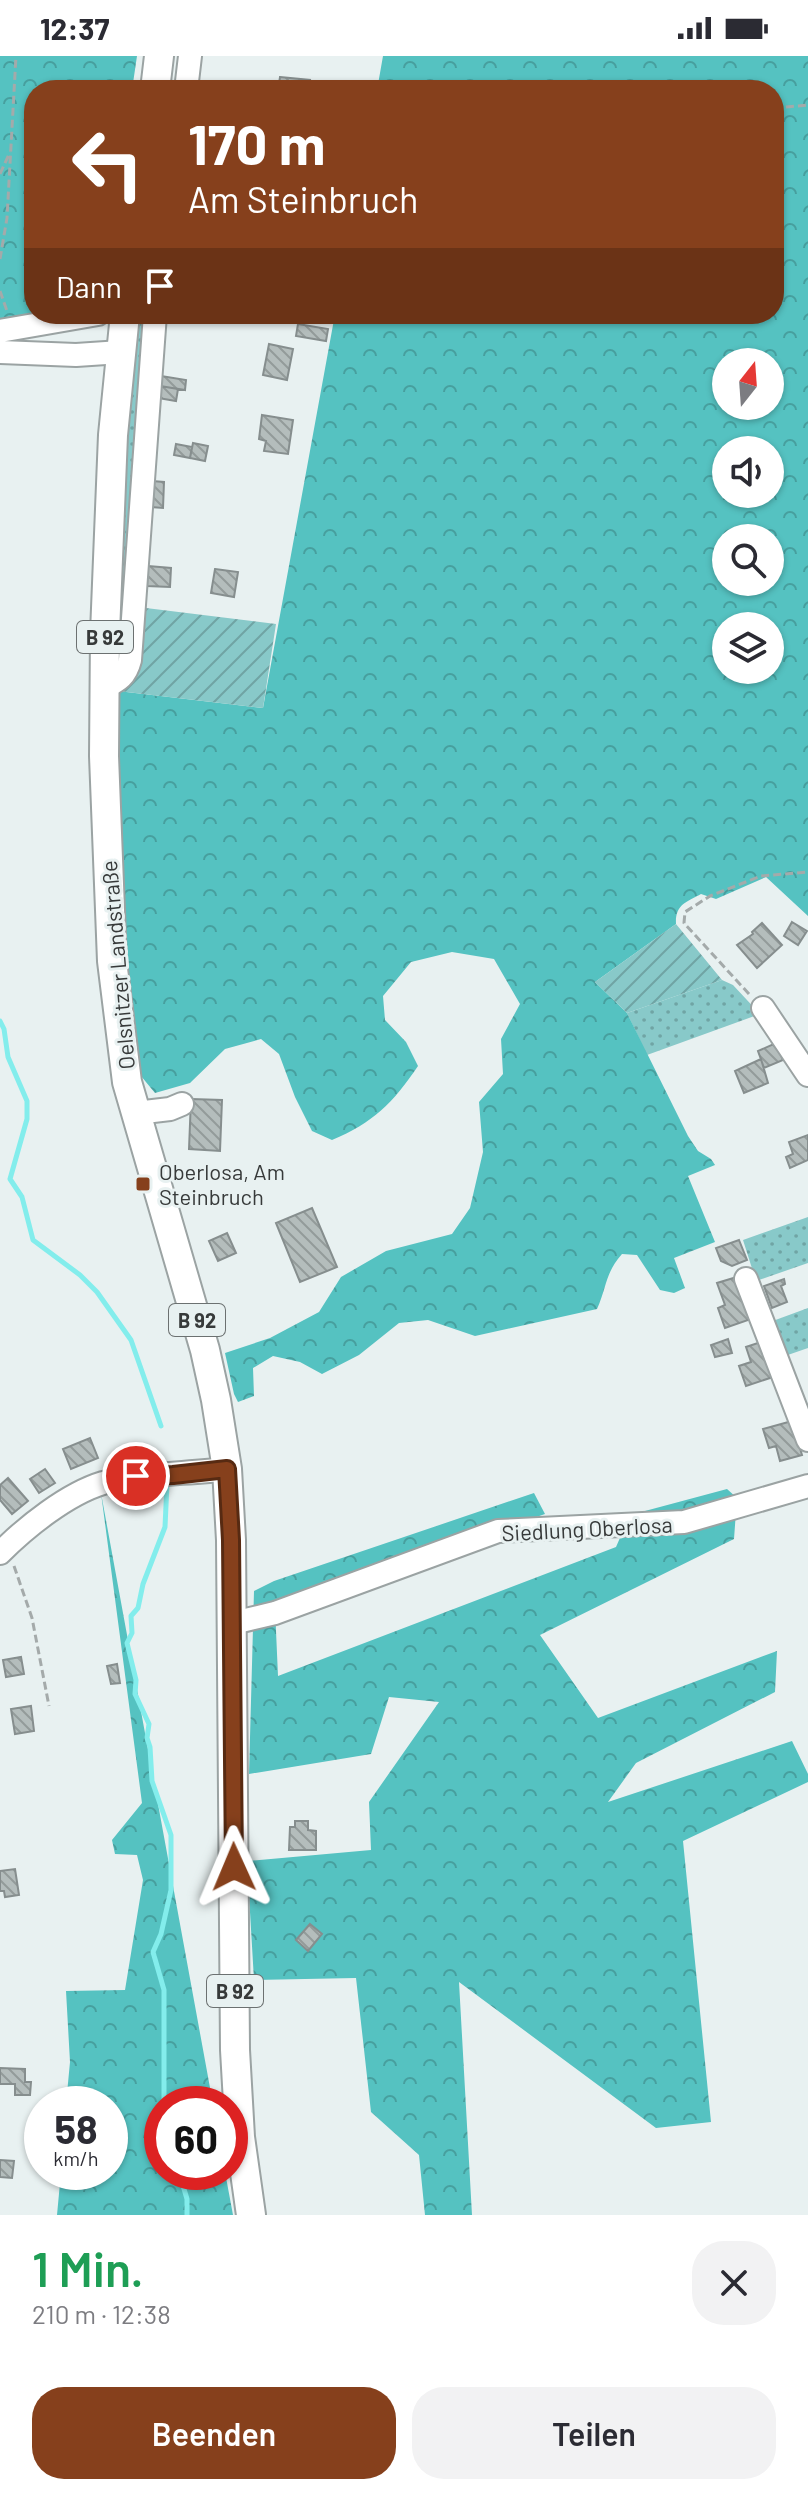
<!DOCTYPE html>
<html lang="de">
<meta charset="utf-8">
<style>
:root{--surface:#fff;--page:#f2f2f3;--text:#2b2b33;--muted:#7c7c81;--accent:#86401c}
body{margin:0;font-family:Barlow,sans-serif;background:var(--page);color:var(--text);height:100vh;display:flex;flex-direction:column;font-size:30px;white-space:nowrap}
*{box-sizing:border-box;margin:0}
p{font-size:26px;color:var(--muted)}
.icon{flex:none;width:44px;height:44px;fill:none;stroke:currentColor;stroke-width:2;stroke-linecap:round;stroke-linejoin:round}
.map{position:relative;height:2159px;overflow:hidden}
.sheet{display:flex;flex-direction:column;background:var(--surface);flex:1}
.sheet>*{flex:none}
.hud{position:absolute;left:24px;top:24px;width:760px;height:244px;border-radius:32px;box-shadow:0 2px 6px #0004;background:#86401c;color:#fff;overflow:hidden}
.needle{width:52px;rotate:17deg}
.tools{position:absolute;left:712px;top:292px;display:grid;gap:16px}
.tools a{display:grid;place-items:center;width:72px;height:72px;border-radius:50%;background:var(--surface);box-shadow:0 2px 6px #0004;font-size:40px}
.speed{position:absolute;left:24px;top:2030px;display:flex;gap:16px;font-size:40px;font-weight:700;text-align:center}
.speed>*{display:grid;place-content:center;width:104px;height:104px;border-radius:50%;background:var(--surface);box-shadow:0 2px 6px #0004;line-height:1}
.speed small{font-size:20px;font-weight:400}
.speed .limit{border:12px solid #d22;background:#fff;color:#111}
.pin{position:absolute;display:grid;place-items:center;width:68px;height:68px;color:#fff;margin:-34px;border:4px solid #fff;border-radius:50%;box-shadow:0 2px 8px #0007}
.me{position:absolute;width:88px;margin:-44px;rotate:359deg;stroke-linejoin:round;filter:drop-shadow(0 0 6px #0008)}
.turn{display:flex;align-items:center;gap:28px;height:168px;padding:0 32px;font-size:36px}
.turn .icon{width:104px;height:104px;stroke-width:2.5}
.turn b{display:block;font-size:56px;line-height:68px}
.then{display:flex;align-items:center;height:76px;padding:0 32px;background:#0003;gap:16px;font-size:30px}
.round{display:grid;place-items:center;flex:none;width:84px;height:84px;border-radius:32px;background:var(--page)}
.summary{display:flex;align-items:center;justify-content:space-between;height:136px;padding:0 32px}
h1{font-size:48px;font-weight:600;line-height:60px;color:#1e9e55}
.cta{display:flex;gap:16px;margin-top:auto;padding:16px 32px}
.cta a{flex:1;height:92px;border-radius:32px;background:var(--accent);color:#fff;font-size:32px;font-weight:600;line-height:92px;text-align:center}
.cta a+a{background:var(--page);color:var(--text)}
.status{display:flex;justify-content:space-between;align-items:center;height:56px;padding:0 40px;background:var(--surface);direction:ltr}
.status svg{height:22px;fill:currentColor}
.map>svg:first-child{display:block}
</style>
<div class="status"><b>12:37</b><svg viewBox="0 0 49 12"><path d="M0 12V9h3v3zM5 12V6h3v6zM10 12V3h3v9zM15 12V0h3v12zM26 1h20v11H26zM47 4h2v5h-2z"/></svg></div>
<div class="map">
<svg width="808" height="2159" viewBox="0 0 808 2159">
<defs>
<pattern id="grass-dots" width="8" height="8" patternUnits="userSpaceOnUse" patternTransform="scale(2)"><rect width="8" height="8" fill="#88c9c9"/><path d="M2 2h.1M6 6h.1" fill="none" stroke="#70a4a4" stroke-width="1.8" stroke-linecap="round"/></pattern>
<pattern id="forest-crowns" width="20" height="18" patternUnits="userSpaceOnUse" patternTransform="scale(2)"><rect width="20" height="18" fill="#55c2c1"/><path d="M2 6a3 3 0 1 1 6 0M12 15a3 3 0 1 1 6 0" fill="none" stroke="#479f9e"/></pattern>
<pattern id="garden-furrows" width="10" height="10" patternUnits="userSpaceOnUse" patternTransform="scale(2)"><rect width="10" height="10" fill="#88c9c9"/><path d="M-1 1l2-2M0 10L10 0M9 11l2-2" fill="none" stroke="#70a4a4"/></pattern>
<pattern id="building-back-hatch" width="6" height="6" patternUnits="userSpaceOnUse" patternTransform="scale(2)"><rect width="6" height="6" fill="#b4bdbc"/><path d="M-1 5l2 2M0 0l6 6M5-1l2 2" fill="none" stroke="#939b9a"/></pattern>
</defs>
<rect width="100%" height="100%" fill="#e8f1f1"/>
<path fill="url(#grass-dots)" d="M136,258h7l4,17 -18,297 -13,40 7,-230z
M722,924l11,5 27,29 -113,41 -20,-42z
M808,1161v46l-52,18 -13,-41z
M808,1252v40l-26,9 -12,-35z"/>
<path fill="url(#forest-crowns)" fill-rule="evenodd" d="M0,0h137l-5,34h-98v224l-34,10z
M383,0h425v860l-42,-39 -50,22 -15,-5c-15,8 -26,11 -25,30l-81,58 32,31 61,123 10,15 13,8 4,6 -27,11 27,66 -41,16 11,30 -11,5 -14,-3 -23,-35 -15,-1c-17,19 -15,33 -25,55l-122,27 -47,-16 -29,3 -40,32 -37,19 -22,-12 -27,-6 -20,12 1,28 -16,6 -4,-8 -9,-41 45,-15 49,-26 22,-35 45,-26 66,-17 18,-26 13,-56 -4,-50 24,-28 -2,-35 19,-35 -26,-45 -42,-7 -41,10 -28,34 2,24 21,22 12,24c-25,37 -45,57 -86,74l-20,-9 -17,-34 -16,-43 -18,-15 -36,10 -35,34 -35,10 -14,-17 -18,-117 -6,-203 1,-65 145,17 72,-394h439v-224h-397zM726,306h44v44h-44zM726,394h44v44h-44zM726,482h44v44h-44zM726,570h44v44h-44z
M727,1433l10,9 -3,41 -194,96 58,83 179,-67 -2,41 -139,71 -28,39 184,-61 16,33v8l-125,59 28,281 -55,6 -197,-146 13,233h-47l-6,-60 -48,-43 -15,-134 -102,2 -7,-119 124,-11 -2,-48 70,-100 -50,-5 -18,57 -122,20 5,-183 20,-10 260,-88 11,21 -270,94 3,68 338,-129 14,-32z
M101,1437l112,611h-51v68h63l8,43h-176l4,-43h49v-68h-44l4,-42 -4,-71 59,-1 18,-110 -6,-25 -22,-1 -3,-14 30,-37z"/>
<path fill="url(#garden-furrows)" d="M146,552l130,16 -13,84 -145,-17 21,-28z
M676,868l46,56 -95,33 -32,-31z"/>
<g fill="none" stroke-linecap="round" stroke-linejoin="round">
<path stroke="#83edec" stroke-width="5" d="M0,965l4,8 4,28 19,44v18l-17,60 12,18 11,43 47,35 17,17 34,48 30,86
M164,2048v-114l-11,-38 8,-18 10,-44v-55l-19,-54 -2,-34 -3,-9 2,-14 -14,-30 1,-14 -9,-37 5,-10 -1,-17 7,-8 5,-24 22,-57 2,-43
M179,2116l8,27v16"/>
</g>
<path fill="url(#building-back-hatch)" stroke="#868e8e" stroke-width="2" d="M280,21l30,3 -1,10h-31z
M298,268l30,5 -2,12 -30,-5z
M269,288l24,5 -6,31 -24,-5z
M161,320l25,4 -1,10 -25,-4z
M160,330l18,3 -2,12 -18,-3z
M262,359l31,5 -5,34 -24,-3 2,-10 -7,-2z
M193,387l15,3 -3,15 -15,-3z
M176,388l16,3 -2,11 -16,-3z
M152,425l12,1 -1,26 -12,-1z
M148,510l23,2 -1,19 -23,-1z
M215,513l23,3 -4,25 -23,-4z
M792,866l15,9 -9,14 -14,-9z
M762,867l20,22 -25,23 -20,-23 16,-11 -1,-2z
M776,987l7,17 -19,8 -6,-17z
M761,1003l7,24 -24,10 -9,-22z
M191,1043l31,1 -2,51 -31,-2z
M808,1079v25l-18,8 -4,-11 7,-3 -4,-12z
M312,1152l25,59 -37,15 -24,-59z
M227,1177l9,20 -18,8 -9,-20z
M739,1184l8,20 -15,6 -11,-5 -5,-13z
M740,1220l14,42 -29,10 -7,-20 7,-3 -8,-22z
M784,1223l1,5 -4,2 6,16 -15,6 -8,-22z
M728,1283l4,14 -17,4 -4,-12z
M764,1285l12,35 -30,10 -7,-20 12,-4 -5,-15z
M792,1365l10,34 -22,6 -4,-15 -7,2 -6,-19z
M90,1382l8,20 -27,11 -8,-20z
M45,1413l10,14 -16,10 -9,-14z
M8,1422l20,23 -16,13 -12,-14v-15z
M21,1601l3,17 -18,3 -3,-17z
M117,1608l3,19 -9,1 -4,-18z
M31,1650l3,25 -19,3 -4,-25z
M295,1765h13v9l8,1v19h-27l1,-23h5z
M15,1813l4,26 -14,2 -1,-6h-4v-20z
M310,1868l12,10 -14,17 -12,-11z
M0,2012l25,1v13h6l-1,13h-15v-11h-15z
M0,2104l14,1 -2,17 -12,-1z"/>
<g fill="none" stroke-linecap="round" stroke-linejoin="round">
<g stroke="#9ba3a3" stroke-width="26">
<path id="minor" d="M186,34l4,-34
M0,275l98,-17
M0,296l76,3 45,-3
M104,632c15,-8 22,-12 26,-28l25,-346
M763,952l45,67
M136,1057l34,-4 12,-5
M746,1223l62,161
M0,1497c26,-26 67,-59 103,-70 37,-10 85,-9 124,-14
M233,1567l42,-10 223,-82 186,-9 124,-36"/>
</g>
<g stroke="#9ba3a3" stroke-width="32">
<path id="major" d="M155,34l4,-34
M125,258l-12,121 -8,198 -1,123 8,205 15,121 78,268 11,50 11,69 4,71 4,510 5,87 11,78"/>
</g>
<path stroke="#a4aaaa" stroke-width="3" stroke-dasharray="8 4" stroke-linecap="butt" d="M774,52l34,-3
M0,118l10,-22
M0,203l7,-41 9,-162
M0,235l7,20
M749,938l-65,-71 1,-11 25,-16 51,-20 47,-4
M14,1510l18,52 17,88"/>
<use href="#minor" stroke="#fff" stroke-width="22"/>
<use href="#major" stroke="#fff" stroke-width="28"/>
</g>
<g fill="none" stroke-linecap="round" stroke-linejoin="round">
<g stroke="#572a12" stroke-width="20">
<path id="route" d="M136,1420l37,-1 54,-6 4,71 3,327"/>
</g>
<use href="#route" stroke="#86401c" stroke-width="14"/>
</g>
<rect fill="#86401c" stroke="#e8f1f1" stroke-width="3" x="135" y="1120" width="16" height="16" rx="4"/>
<g text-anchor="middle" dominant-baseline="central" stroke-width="6" stroke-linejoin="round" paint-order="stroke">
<g fill="#e8f1f1" stroke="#6c7171" stroke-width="2">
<rect x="77" y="565" width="56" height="32" rx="6"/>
<rect x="169" y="1248" width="56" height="32" rx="6"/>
<rect x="207" y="1919" width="56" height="32" rx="6"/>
</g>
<g font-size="20" font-weight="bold" fill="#373a3a">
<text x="105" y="581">B 92</text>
<text x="197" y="1264">B 92</text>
<text x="235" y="1935">B 92</text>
</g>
<g font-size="22" fill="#373a3a" stroke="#e8f1f1">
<text transform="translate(117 909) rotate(-95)">Oelsnitzer Landstraße</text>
<text transform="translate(587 1472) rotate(-3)">Siedlung Oberlosa</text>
</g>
<g font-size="22" fill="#373a3a" stroke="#e8f1f1" text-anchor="start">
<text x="159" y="1115">Oberlosa, Am<tspan x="159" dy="25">Steinbruch</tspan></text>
</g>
</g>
</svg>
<div class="tools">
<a><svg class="needle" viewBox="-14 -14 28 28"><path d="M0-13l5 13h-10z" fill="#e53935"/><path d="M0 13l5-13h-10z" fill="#7c7c81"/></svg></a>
<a><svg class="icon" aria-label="sound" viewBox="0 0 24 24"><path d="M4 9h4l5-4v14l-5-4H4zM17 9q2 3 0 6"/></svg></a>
<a><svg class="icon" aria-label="search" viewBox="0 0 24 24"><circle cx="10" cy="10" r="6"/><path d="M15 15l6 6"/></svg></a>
<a><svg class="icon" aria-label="layers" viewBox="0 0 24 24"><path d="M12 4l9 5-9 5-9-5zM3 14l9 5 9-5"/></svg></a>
</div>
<div class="speed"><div>58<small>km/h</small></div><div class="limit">60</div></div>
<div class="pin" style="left:136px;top:1420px;background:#d93025"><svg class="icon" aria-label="arrive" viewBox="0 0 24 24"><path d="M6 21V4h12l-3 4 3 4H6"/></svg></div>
<svg class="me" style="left:234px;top:1811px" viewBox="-20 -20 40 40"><path d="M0-17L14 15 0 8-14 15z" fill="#86401c" stroke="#fff" stroke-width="4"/></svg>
<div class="hud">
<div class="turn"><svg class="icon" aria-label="left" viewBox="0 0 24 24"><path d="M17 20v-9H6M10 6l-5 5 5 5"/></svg><div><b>170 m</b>Am Steinbruch</div></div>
<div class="then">Dann<svg class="icon" aria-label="arrive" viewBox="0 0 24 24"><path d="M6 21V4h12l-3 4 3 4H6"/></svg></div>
</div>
</div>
<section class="sheet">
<div class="summary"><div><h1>1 Min.</h1><p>210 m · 12:38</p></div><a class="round"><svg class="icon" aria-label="close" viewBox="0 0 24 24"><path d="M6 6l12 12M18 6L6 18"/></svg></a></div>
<div class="cta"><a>Beenden</a><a>Teilen</a></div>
</section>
